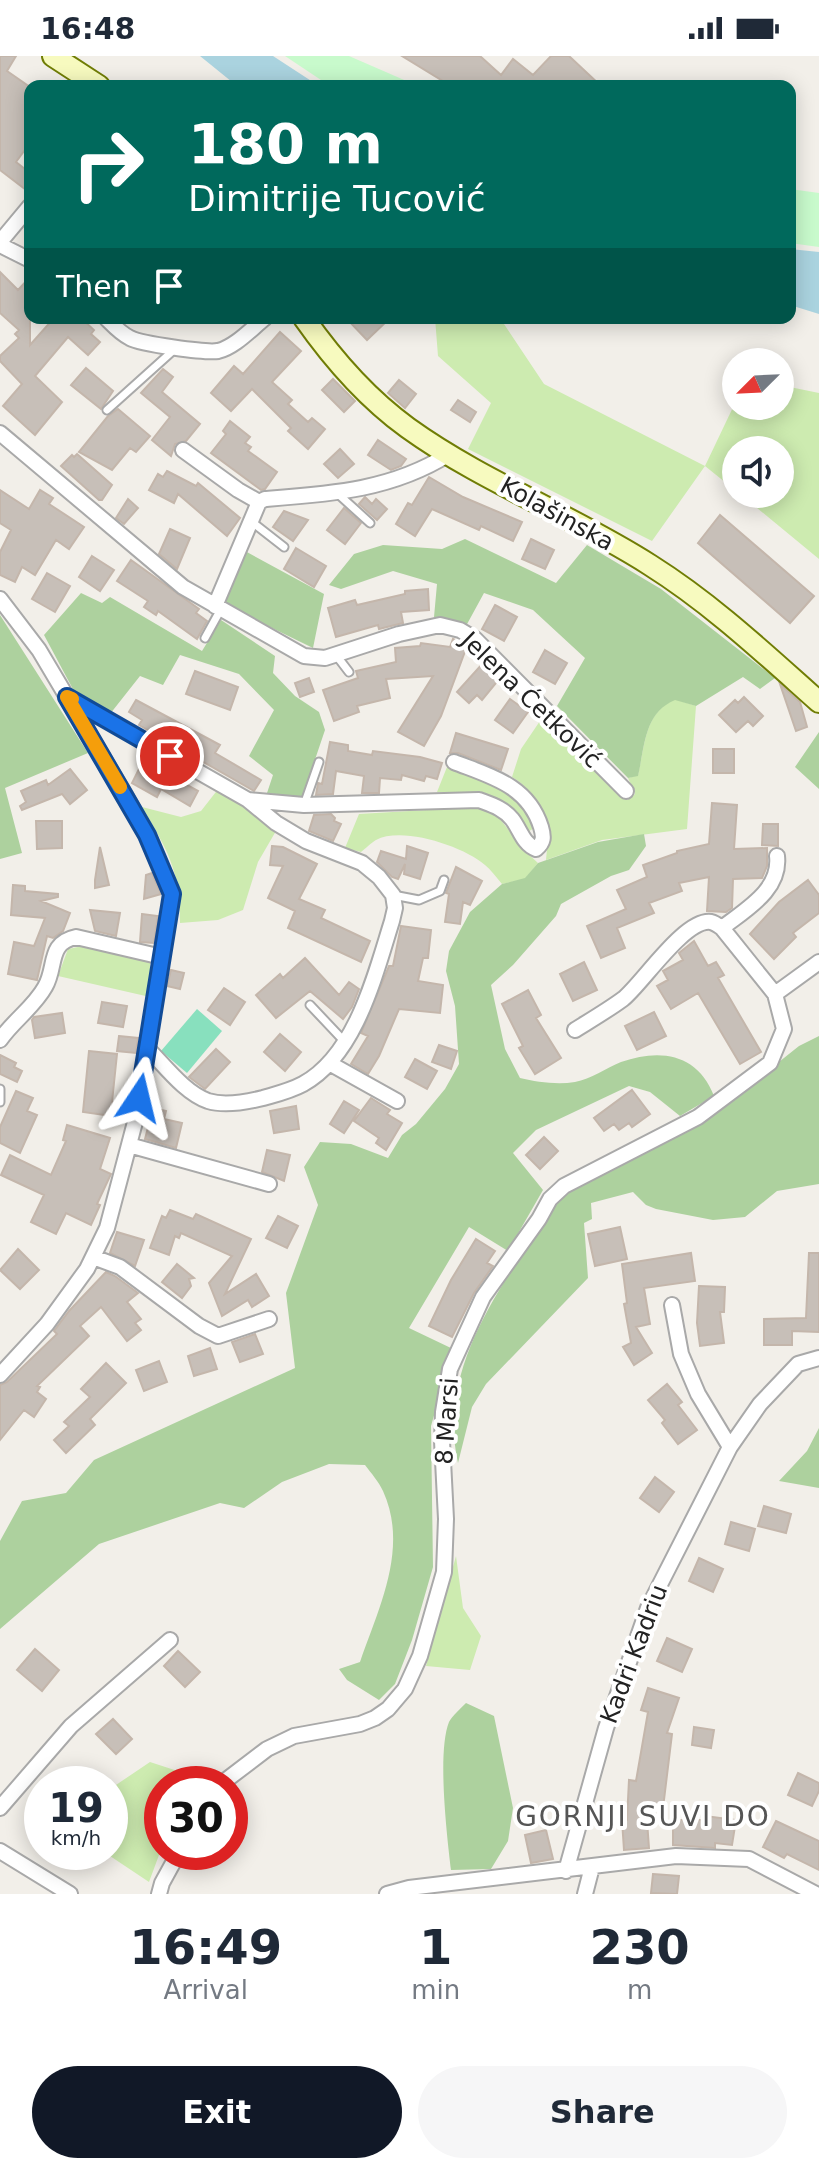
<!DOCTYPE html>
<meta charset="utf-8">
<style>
:root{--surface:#fff;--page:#f6f6f7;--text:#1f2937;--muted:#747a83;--accent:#111827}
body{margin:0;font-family:"DejaVu Sans",sans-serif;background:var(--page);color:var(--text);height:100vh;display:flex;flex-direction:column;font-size:30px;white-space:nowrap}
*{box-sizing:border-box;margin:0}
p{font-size:26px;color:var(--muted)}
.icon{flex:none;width:44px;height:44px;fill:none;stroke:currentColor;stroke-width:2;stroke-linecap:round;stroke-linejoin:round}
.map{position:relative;height:1838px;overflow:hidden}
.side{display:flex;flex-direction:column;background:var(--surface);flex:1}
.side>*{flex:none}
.guide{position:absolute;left:24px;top:24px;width:772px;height:244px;border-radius:16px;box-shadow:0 4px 20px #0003;background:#00695c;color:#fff;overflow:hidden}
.needle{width:52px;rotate:246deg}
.fabs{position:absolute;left:722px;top:292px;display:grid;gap:16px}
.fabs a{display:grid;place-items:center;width:72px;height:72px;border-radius:50%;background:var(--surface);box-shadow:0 4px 20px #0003;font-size:40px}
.speed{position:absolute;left:24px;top:1710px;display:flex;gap:16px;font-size:40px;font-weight:700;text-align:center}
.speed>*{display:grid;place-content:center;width:104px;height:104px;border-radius:50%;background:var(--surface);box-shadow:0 4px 20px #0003;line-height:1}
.speed small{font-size:20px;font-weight:400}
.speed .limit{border:12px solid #d22;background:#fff;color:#111}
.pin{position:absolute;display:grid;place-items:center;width:68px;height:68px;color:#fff;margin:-34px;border:4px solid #fff;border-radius:50%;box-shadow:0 2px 8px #0007}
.me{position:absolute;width:88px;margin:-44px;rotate:10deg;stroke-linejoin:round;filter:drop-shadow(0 0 6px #0008)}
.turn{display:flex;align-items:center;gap:28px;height:168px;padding:0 32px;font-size:36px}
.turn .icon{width:104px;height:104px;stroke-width:2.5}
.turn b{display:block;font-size:56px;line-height:68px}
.then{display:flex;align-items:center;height:76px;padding:0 32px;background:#0003;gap:16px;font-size:30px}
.eta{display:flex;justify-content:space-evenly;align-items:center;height:136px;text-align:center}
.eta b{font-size:48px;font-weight:800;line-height:56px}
.cta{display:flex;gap:16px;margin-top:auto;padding:16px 32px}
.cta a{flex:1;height:92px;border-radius:48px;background:var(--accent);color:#fff;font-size:32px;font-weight:800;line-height:92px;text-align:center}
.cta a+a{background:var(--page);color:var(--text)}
.status{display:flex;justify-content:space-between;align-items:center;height:56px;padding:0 40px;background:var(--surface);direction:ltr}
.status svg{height:22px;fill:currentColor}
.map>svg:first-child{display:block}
</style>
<div class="status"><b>16:48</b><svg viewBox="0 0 49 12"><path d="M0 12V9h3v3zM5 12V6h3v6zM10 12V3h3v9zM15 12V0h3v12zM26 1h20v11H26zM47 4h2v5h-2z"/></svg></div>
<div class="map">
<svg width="819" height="1838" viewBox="0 0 819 1838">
<rect width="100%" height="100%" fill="#f2efe9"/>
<path fill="#cdebb0" d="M435,262h65l44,66 161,82 31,-65v5h44v-21l39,8v166l-79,-65h40v-44h-44v41l-31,-25 -53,75 -184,-92 23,-46 -53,-47z
M675,643l21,7 -9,123 -85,11 -56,20c4,-34 -3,-64 -34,-83l9,-28 21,-31 85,82 8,-6 -7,-16 10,-3c7,-29 6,-62 37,-76z
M447,711l65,26 8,8 15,22 -2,6 -4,2c-36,-37 -40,-39 -92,-39z
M219,732l57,43 -18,31 -15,48 -25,10 -38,3c0,-53 -12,-72 -38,-116l39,10 20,-6z
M478,751l18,7 30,38 12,11 -13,16 -23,5c-6,-7 -11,-14 -17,-19 -22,-19 -83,-39 -109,-25 -5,3 -11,9 -15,12l-16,-4 14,-34z
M83,890l67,14v37l-92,-21 10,-27z
M456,1500l7,52 18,28 -11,34 -44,-4z
M150,1706l49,16 -3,6h-34v63l-13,35 -45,-30h6v-63z"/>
<path fill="#add19e" d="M465,483l91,44 31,-38 74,44 114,89 -15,11 -17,-12 -47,29 -21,-6c-31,13 -30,46 -37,76l-10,2 -71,-72 28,-48 -52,-48 -49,-17 -18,33 -32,-9 3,-33 -44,-13 -52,18 -12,-4 25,-31 29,-9 59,4z
M245,495l79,43 -11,54 -90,-44z
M81,537l21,10 8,-6 92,54 19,-31 54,36 -2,17 22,23 24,16 6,18 -23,68 -35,-5 6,-18 -24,-19 25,-46 -35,-36 -59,-19 -17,30 -23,-9 -30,38 -35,-21 -31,-58z
M0,559l88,138 -83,35 17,65 -22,6z
M819,676v57l-24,-22z
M644,778l2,12 -17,24 -18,6 -50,28 -5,12 -43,49 -22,20 14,64 15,29c17,4 37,7 55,4 16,-3 31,-14 46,-20 40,-14 77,-8 93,34l-34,20 -30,-24 -21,-6 -93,44 -23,23 30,37 -35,61 -39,-24 -60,101 44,21 -22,77 2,141 -21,73 -17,44 -16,16 -32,-20 -8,-11 21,-7c19,-55 49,-114 23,-171 -4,-9 -12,-18 -18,-26l-36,-1 -47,18 -38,26 -24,-5 -121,41 -99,85v-88l22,-40 44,-8 28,-33 201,-92 -9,-75 32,-88 -14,-38 16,-25 31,2 37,14 14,-23 14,-11 29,-35 14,-25 -4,-58 -9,-35 3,-20 21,-39 32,-28 23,-6 13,-15 60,-21z
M819,980v148l-42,7 -32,26 -32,3 -57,-11 -10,-4 -13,-13 -42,11 1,16 -8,4 4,55 -102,106 -14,23 -14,56c-22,-99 48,-181 97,-260l13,-15 103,-49 48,-29 80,-64z
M819,1372v60l-40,-7 28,-30z
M466,1647l28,13 19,92 -5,33 -17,28 -40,1c-4,-34 -14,-118 -2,-148 3,-6 12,-14 17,-19z"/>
<path fill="#c8facc" d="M285,0h64l69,30h-88z
M790,133l29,4v54l-29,-4z"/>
<path fill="#88e0be" d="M197,953l25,22 -35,42 -26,-22z"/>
<path fill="#aad3df" d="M200,0h73l46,30h-82z
M790,193l29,3v62l-29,-9z"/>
<path fill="#c7bfb8" stroke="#c4b6ab" stroke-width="2" d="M0,0h16l-9,15 23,16v56l-14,19 14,11v20l-30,-23z
M402,0h78l21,19 12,-16 20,16 18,-19h18l32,30h-150z
M0,216l18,18 12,-13v68l24,-27h27l13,12 -3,4 9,8 -12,13 -20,-18 -33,39 27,26 -27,33 -32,-29 19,-22 -22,-23v-5l19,-18 -4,-4 4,-4 -19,-17z
M346,262h44l-23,22z
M280,276l21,19 -29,31 20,18 -4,4 20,18 4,-4 13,11 -17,20 -20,-18 3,-3 -39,-39 -21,22 -20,-18 23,-27 9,8z
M86,312l27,23 -12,18 -30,-24z
M163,313l10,8 -11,15 38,32 -14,17 -11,3 -4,12 -19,-16 18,-23 -29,-24z
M333,323l22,22 -11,11 -22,-22z
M399,324l17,14 -11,14 -17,-15z
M458,344l18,12 -6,10 -19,-12z
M118,353l32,27 -14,16 -6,-4 -18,22 -33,-18 29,-36z
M230,365l20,16 -5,6 6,4 -3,4 29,21 -12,17 -4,1 -50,-37 15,-19 -3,-3z
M378,384l28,19 -5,7 -10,4 -23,-15z
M340,393l14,15 -16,14 -14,-14z
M77,398l35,31 -10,15h-3l-38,-34 11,-11 2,2z
M167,415l29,15 2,-3 42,35 -13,18 -49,-42 -4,9 -25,-13 9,-16 5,3z
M429,421l34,20 59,25 -9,19 -32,-15 -2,4 -47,-21 -17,27 -19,-12 12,-21 4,2z
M0,434l29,19 11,-19 13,8 -4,6 35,23 -15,22 -13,-9 -21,35 -13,-8 -7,15 -15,-7v-23l11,-22 -11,-7z
M365,441l7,7 4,-5 11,10 -10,11 -18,-16z
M128,443l10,9 -14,16 -8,-6z
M344,452l17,15 -16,21 -18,-14z
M284,455l24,9 -15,21 -20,-14z
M720,459l94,81 -24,27 -92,-80z
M170,473l20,9 -13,31 -18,-15z
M531,483l23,11 -9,19 -23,-10z
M296,492l30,18 -12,21 -30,-18z
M92,500l22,14 -14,21 -21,-14z
M131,504l68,49 -3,4 11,8 -10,18 -39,-28 -2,4 -12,-8 4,-6 -31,-20z
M47,517l23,13 -15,26 -23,-13z
M428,533l1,21 -28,2 2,11 -24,6 -1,-4 -42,12 -8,-29 27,-8 2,5 48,-11v-3z
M495,549l22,12 -13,24 -22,-12z
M453,583l14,7 -26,70 -17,30 -26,-14 35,-56 -47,3 4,19 -33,8 2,6 -25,9 -11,-31 35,-12 -2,-7 40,-9 -1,-14 25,-2 1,-3 29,4z
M545,594l22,13 -12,21 -22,-12z
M484,606l16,16 -18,22 -5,-5 -8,8 -12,-11z
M195,615l43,16 -8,23 -44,-16z
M309,622l5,14 -14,5 -5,-14z
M780,628l20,18 7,25 -11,4z
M744,641l19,19 -10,10 -5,-5 -12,11 -17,-17 16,-15 3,3z
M510,643l18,13 -15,21 -18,-13z
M136,644l84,45 -5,8 46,27 -7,11 -115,-66 3,-5 -13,-8z
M456,677l52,16 -7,21 -43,-17h-8z
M330,686l18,3v6l24,4 1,-4 47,6 22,6 -5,16 -11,-3 -2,5 -22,-6 -1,5 -21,-2 -1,15h-17l2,-17 -28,-5 -3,23 -17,1 2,-12 4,1z
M713,693h21v24h-21z
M143,705l55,30 -8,15 -29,-17 -4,8 -25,-14z
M70,713l17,21 -17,14 -8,-10 -40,16 -2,-4 6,-4 -5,-11 25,-11 2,5z
M712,747l25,2 -3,44 33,-1v18l-5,12 -29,1 -1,29 -6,4 -19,-1 2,-34 -30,6 3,8 -33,12 5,10 -37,15 8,20 -24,10 -14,-32 39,-17 -9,-19 30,-13 -4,-12 34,-12v-2l32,-7z
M331,758l4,4 -1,3 7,3 -8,17 -24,-10 5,-16z
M36,765h26v27l-25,1z
M763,768h15v22l-16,-1z
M272,790l11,1 34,17 -18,35 26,11 -4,8 49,23 -9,21 -73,-34 7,-17 -27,-13 15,-32 -13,-1z
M407,790l21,7 -8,26 -16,-5 1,-10 -7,15 -6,-2 -15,-15 4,-11 25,8z
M100,791l9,38 -14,3v-8z
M456,811l26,14 -12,24 -7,-3 -3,22 -15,-2 4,-28 -3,-1z
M152,817l9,21 -17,5 2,-24z
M808,824l11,15v18l-26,20 3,4 -22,22 -24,-25 29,-32z
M13,829l12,1v5l33,3v3l-17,4 29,12 -7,18 -10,7 -6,-2 -10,44 -29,-6 6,-32 20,4 11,-28 -34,-3z
M90,854l30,3 -4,23 -21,-5z
M142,858l16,2 -4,27 -14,-1z
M401,870l30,4 -3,28h-5l-5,23 25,4 -3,28 -41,-4 -20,47 -11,18 -17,-10 17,-28 -7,-3 28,-67h4z
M694,885l14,25 8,-4 8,13 -6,3 43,74 -21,12 -42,-71 -27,16 -14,-23 11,-6 -5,-9 20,-11 -4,-7z
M305,902l34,37 10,-13 10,7 -7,18 -9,12 -33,-28 -34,27 -20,-23 24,-21 3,4z
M584,906l13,28 -24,11 -13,-27z
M171,914l13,3 -4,16 -13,-3z
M224,932l21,14 -15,23 -22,-15z
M528,934l13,25 -5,3 25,40 -26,16 -16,-26 4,-2 -21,-42z
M102,946l25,4 -4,21 -25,-4z
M654,956l12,24 -29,14 -12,-24z
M62,957l3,20 -30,5 -3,-18 2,-3z
M280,978l21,18 -16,19 -21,-19z
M119,980l19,2 -2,15 -19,-2z
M439,989l18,6 -6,18 -19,-7z
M216,993l14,13 -25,27 -16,-12z
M89,995l28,3 -5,48 16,1 -2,15 -43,-6z
M0,999l16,8 -2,4 8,4 -5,11 -17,-8z
M415,1003l22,12 -10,18 -22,-12z
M632,1034l18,24 -18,13 -3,-4 -10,7 -5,-6 -10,7 -10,-13z
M16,1035l17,7 -6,13 10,4 -17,38 -20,-10v-16z
M371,1042l19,12 -3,4 15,9 -16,27 -10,-7 3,-5 -25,-17z
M344,1045l15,9 -15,23 -14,-9z
M296,1050l3,23 -25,4 -4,-22z
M153,1052l13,3 -2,8 18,4 -6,25 -31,-9z
M67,1069l43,13 -10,31 11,5 -14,30 3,1 -9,20 -25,-12 -10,21 -25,-12 13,-27 -43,-20 9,-20 41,20 15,-34 -3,-1z
M544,1081l14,14 -18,18 -14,-14z
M267,1094l23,5 -6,26 -22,-9z
M170,1154l23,9 3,-5 55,25 -26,55 31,-20 13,22 -17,11 -4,-7 -26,16 -13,-33 23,-27 -51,-23 -2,5 -4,-2 -6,19 -19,-7 12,-32 4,2z
M278,1160l20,10 -11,22 -21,-10z
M620,1171l7,32 -32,7 -7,-32z
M117,1176l27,8 -9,26 -25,-13z
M476,1183l19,12 -8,12 6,3 -19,27 -22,44 -23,-11 22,-46z
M18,1193l21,21 -19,19 -20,-19z
M691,1197l4,28 -51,7 6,36 -14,3 16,26 -18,12 -11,-18 8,-4 -7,-39 3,-1 -5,-39z
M809,1197h10v79l-27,-1v14h-28v-26l42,-1z
M177,1208l17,14 -5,1 2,7 -9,12 -20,-16z
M106,1216l9,4 23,17 -11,9 14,17 -6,4 6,7 -14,11 -26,-34 -21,19 9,10 -52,50 3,1 -3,5 9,7 -12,18 -10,-7 -24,30v-55l7,-3 50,-48 -3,-3 15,-20z
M699,1230l26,1 -1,25h-4l4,31 -24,3 -3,-23z
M255,1278l8,20 -23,8 -8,-20z
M210,1292l7,21 -23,7 -6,-20z
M159,1305l8,21 -23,9 -8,-21z
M106,1307l20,20 -36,36 5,6 -29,28 -12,-13 15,-14 -5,-4 26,-25 -9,-8z
M667,1328l15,18 -4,3 19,25 -19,14 -16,-21 3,-3 -17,-20z
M655,1421l19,15 -15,20 -19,-14z
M764,1450l27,8 -5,19 -28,-7z
M731,1466l24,7 -6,22 -24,-7z
M699,1502l24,11 -10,23 -24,-11z
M667,1582l25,11 -10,23 -25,-11z
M35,1593l24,21 -17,21 -25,-21z
M178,1595l22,21 -15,15 -21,-21z
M648,1632l31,10 -12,35 5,1 -9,74 -17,-1 3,41 -25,2 -2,-30h5l2,-40 7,1 12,-69 -7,-2z
M113,1663l19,20 -16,15 -20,-20z
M694,1671l20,3 -3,18 -19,-3z
M798,1717l21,10v8l-7,15 -24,-11z
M705,1760l31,4 -4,25 -17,-2v5l-42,-3v-25h32z
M776,1765l43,20v29l-32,-16 -3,4 -21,-11z
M546,1774l7,29 -22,4 -6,-28z
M653,1818l26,2 -2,18 -26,-1z"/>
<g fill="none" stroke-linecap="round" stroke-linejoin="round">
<g stroke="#a9a9a9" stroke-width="11">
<path id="service" d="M107,354l69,-62
M337,437l33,30
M252,466l32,25
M205,582l16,-29
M336,599l13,17
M304,749l15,-43
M393,839l26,5 21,-9 4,-11
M310,949l34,36
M0,1033v13"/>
</g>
<g stroke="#a9a9a9" stroke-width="18">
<path id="minor" d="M0,186l30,-36
M0,189l30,15
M106,262c8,8 14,15 24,20 11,6 76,15 88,13 17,-4 33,-22 47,-33
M0,377l183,154 121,69 21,2 74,-24 41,-9 20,5 15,9 151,152
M183,394l55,40 21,12
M0,543l39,51 85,143 23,42 25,59 -37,228 -28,106 -20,41 -40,55 -47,51
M215,550l44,-104 6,-3c66,-5 127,-9 184,-45
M67,641l181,103 28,23 30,18 56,22 17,14 14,18 2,13 -3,13c-17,54 -36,134 -89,163 -13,7 -26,10 -40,14 -16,4 -39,8 -55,3 -23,-8 -43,-35 -60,-52
M248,744l56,5 175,-5c13,5 24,8 33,19 8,10 11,25 24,30 8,-7 8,-12 5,-22 -13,-42 -51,-51 -87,-65
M722,872c24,-19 59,-38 55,-72
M575,974c16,-10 33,-20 48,-31 19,-15 62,-81 88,-77 4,1 8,4 11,6l53,66 44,-32
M0,984c13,-19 34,-33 45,-53 12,-20 2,-44 31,-50l86,20
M329,1007l68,38
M129,1089l140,39
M93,1201l27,10 79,59 19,10 51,-17
M672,1249l9,49 17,40 32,53
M221,1728l46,-35 27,-13 66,-12 15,-6 13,-9 17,-20 15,-33 24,-84 2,-53 -4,-78 1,-29 7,-43 33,-72 56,-78 11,-20 14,-13 134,-69 72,-54 14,-34 -9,-35
M0,1752l71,-82 99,-86
M0,1795l70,43
M566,1815l40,-143 42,-120 82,-161 30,-43 38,-40 21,-6
M159,1838l3,-11 17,-31
M387,1838l22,-6 267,-32 73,3 67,35
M585,1838l7,-27"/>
</g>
<g stroke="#707d05" stroke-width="24">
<path id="secondary" d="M53,0l46,30
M304,262c28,40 64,81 104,110 75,54 164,87 242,137 62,39 115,89 169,137"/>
</g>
<use href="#service" stroke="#fff" stroke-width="7"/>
<use href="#minor" stroke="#fff" stroke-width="14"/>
<use href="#secondary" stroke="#f7fabf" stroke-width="20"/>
</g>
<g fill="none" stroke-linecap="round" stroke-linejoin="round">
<g stroke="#114b97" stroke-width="20">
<path id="route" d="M139,1042l33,-204 -25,-59 -80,-138 103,59"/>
</g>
<use href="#route" stroke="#1a73e8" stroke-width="14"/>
<path stroke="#f59e0b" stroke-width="14" d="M72,643l-5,-2 53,90"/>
</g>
<g text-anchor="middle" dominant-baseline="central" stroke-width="8" stroke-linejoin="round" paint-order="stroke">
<g font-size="24" fill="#222" stroke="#fff">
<text transform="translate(557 458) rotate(29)">Kolašinska</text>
<text transform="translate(531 644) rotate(44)">Jelena Ćetković</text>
<text transform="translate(447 1365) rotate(-86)">8 Marsi</text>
<text transform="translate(634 1598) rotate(-69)">Kadri Kadriu</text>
</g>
<g font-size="28" letter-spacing="2" fill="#555" stroke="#fff">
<text x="643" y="1760">GORNJI SUVI DO</text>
</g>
</g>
</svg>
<div class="fabs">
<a><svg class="needle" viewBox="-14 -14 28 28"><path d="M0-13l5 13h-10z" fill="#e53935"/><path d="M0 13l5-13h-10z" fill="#747a83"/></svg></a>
<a><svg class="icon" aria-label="sound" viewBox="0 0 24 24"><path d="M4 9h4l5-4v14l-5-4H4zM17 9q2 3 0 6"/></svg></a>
</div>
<div class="speed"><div>19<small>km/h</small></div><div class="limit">30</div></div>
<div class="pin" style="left:170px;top:700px;background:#d93025"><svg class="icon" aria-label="arrive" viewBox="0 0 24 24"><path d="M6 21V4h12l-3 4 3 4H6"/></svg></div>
<svg class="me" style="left:139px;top:1042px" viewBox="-20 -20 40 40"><path d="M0-17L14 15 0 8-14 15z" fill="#1a73e8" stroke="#fff" stroke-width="4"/></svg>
<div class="guide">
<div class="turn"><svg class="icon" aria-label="right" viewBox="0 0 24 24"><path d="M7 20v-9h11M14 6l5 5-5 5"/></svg><div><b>180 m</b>Dimitrije Tucović</div></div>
<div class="then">Then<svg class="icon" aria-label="arrive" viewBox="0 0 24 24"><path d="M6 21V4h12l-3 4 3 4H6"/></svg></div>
</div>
</div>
<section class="side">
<div class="eta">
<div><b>16:49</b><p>Arrival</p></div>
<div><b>1</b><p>min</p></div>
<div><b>230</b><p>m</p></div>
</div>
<div class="cta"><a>Exit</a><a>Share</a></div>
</section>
